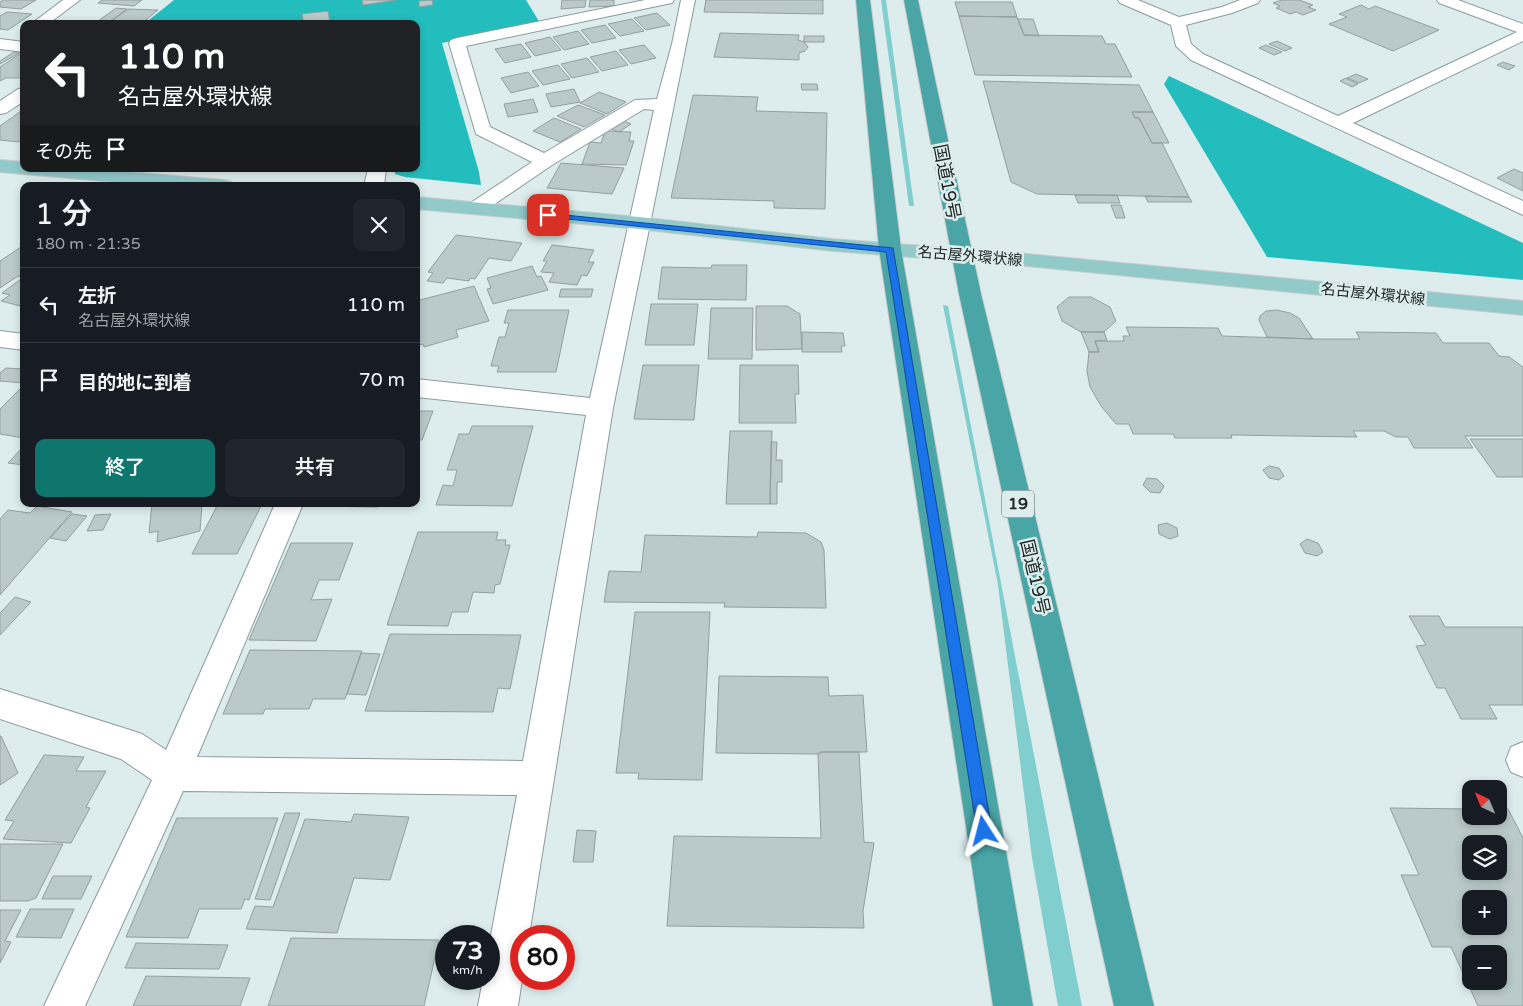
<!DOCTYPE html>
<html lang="ja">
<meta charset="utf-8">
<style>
:root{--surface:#171b24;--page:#20242c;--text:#f1f3f6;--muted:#9ea1a6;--line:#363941;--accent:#0f766e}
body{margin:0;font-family:"Varela Round","Noto Sans JP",sans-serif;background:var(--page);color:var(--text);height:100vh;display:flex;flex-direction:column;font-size:19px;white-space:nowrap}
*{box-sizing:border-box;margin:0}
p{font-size:16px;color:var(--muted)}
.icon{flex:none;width:28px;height:28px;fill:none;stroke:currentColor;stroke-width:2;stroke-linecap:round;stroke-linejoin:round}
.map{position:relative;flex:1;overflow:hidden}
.sheet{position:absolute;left:20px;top:182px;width:400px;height:325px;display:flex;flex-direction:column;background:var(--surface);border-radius:10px;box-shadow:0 2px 8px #0003}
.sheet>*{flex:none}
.banner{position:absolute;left:20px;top:20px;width:400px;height:152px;border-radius:10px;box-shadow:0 2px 8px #0003;background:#202124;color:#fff;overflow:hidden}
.needle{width:32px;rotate:316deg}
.tools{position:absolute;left:1462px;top:780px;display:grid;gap:10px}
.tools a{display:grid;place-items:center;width:45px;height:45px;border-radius:10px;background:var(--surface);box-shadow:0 2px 8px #0003;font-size:25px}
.speed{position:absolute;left:435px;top:925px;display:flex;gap:10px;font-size:25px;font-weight:700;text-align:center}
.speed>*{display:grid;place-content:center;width:65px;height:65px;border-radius:50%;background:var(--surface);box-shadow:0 2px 8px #0003;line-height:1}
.speed small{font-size:12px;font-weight:400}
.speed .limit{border:8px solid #d22;background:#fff;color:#111}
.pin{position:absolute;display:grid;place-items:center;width:42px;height:42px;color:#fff;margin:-21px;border-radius:10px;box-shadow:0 2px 8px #0006}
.me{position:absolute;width:55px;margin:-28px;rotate:351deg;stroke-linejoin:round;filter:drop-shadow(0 0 4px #0008)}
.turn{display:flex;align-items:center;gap:18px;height:105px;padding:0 15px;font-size:22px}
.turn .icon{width:65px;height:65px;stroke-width:2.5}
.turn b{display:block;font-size:35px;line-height:42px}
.then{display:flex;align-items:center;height:48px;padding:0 15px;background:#0003;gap:10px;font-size:19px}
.round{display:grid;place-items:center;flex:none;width:52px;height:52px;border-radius:10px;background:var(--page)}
.head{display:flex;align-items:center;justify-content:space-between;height:85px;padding:0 15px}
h1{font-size:30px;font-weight:600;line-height:38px}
.button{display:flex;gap:10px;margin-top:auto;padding:10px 15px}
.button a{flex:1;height:58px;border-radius:10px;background:var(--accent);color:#fff;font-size:20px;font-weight:600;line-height:58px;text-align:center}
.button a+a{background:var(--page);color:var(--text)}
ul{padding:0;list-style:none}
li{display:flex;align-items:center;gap:15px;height:75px;padding:0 15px;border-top:1px solid var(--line)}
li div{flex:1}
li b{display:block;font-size:19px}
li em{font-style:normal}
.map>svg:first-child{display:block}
</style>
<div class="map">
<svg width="1523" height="1006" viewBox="0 0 1523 1006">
<rect width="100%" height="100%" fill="#ddeded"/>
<path fill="#80cece" d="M881,0h5l28,206h-5z
M943,305l5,1 134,700h-24l-26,-148 -34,-273z"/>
<path fill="#24bdbe" d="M174,0h352l14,23 -98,20 37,129 2,13 -76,-8 -10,-3 -1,-5h22v-145h-272z
M1169,76l354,167v37l-256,-23 -103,-173z"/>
<path fill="#bac9c9" stroke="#919f9f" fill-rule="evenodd" d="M4,0h32l-15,9 -21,-2v-5z
M102,0h40l-8,6 -36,-3z
M362,0h34l-33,5z
M432,0l1,5 -14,2v-6z
M562,0h24l-1,7 -24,2z
M590,0h24v6l-25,1z
M706,0h117v14l-119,-2z
M1282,0h17l14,5 -5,2 8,3 -13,5 -7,-3 -6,2 -14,-6 4,-2 -7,-3z
M955,2h57l5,15 -58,-1z
M1361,5l8,4 6,-3 64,24 -46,21 -64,-27 18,-7 -8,-3z
M116,8l11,1 -20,15h-13z
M128,9l30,1 -17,14h-34z
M328,11l2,12 8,-1v2h-34l-2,-10z
M7,12l25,2 -24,16 -8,-1v-13z
M657,13l13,12 -24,5 -12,-12z
M959,16l58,1 7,18 78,1 4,8h9l17,33 -157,-2z
M632,19l12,12 -24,5 -12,-12z
M1018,19h15l6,17 -15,-1z
M605,25l11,13 -24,5 -11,-13z
M578,31l11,13 -25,6 -11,-13z
M720,33l79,2 -1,5 6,2 4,5 -3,4 -6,2v7l-85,-3z
M804,36h20v6h-20z
M550,37l11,13 -26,6 -10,-13z
M1277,41l15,7 -7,3 -16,-7z
M521,44l10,13 -26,6 -10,-14z
M644,45l12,13 -25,6 -12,-14z
M1266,45l16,7 -8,3 -15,-7z
M616,51l12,14 -26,6 -12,-14z
M14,52h7l-21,12v-3z
M23,52l1,26h-18l-6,3v-14z
M587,58l12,14 -27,6 -11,-14z
M1503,62l12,4 -6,4 -12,-5z
M558,65l12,14 -27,6 -11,-14z
M528,72l11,14 -28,7 -10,-15z
M1356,74l12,5 -9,4 -12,-5z
M1346,78l12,6 -6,3 -12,-6z
M983,81l156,4 14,27h-21l3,6h4l13,25h10l27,54 -152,-3 -26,-12z
M801,84h16l1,6h-16z
M574,89l6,13 -29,5 -5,-13z
M599,92l27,10 -19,12 -27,-11z
M693,95l65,2 -2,14 71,2 -2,96 -51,-1v-7l-103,-3z
M533,99l5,13 -30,5 -4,-13z
M578,105l27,10 -21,12 -27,-11z
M24,109v30l-5,3 -19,-2v-14z
M1132,112h21l16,31h-17l-13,-25h-4z
M554,118l27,11 -21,13 -27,-11z
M624,121l7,3 -12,8 -8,-3z
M605,131l26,1 -2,9h5l-8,24 -44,-1 8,-22 11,1z
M561,163l63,5 -12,26 -65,-6z
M1514,169l9,4v18l-26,-13z
M1075,195h42l3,8h-42z
M1145,196l44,1 3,5h-44z
M1111,205h10l4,13h-9z
M456,235l66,8 -11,18 -22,-3 -14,21 -5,-1 -1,3 -22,-3 -4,5 -16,-2 6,-8 -5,-1z
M24,245v33l-6,-2 -18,12v-27z
M552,245l42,5 -6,12h6l-7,14 -5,-1 -5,10 -28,-3 5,-9 -13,-1 6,-11h-4z
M712,265h35l-1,35 -88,-1 4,-32 49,1z
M532,266l5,11 4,-1 7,14 -55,14 -6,-15 4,-1 -4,-10z
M21,279h3v28l-23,-6 9,-6 -8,-2z
M474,286l15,35 -33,9 2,7 -34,10 -1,-3 -7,2v-45z
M561,289h32l-2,8h-32z
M1069,297h22l19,10 6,14 -12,11h-23l-19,-11 -5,-14z
M651,304h47l-4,41h-49z
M756,306h31l13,8 2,35 -46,1z
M711,308h42l-1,51h-44z
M508,310h61l-13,62h-59l2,-6h-8l8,-29h6l4,-14h-5z
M1277,310l13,3 9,5 14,21 -46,-2 -8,-17 1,-4 6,-5z
M1126,327l92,1 4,8 91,3h47l-4,-7 80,1 7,10h46l10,13 10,1 14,10v69h-58l8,12h-59l-6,-11h-12l-12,-6h-31l4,6 -126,-2 1,3h-57l-2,-4h-40l-4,-10h-13l-15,-18 -11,-19 -3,-16 2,-19h10l-4,-11h29l-1,-5h7z
M802,332l41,1 2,13h-4l1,6h-40z
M1081,332h23l3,8 -12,1 4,11h-10z
M643,365h56l-5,55 -60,-1z
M740,365h58l1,29h-4l1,29h-57z
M6,368l18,1v14l-24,-2v-8z
M24,385v53l-24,-4v-25z
M416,411h17l-11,29h-6z
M472,426h61l-21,80 -76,-1 7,-20 10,1 4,-16h-10l12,-36h10z
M730,431h42l-2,73h-44z
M1470,439h53v38h-26z
M771,442h6l-1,18h6v22h-5v22h-7z
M24,446v19l-16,-2z
M1269,466l10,2 5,8 -5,4 -10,-2 -6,-8z
M1147,478l10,1 7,7 -4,7 -10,-1 -7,-7z
M152,504h50l-2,27 -43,11 1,-11 -9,2z
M218,504h44l-25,50h-45z
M313,504h66l-1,3 -66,-1z
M37,506l35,6 -72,83v-76l8,-9 22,3z
M72,514l15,2 -21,25 -16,-3z
M111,514l-8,16 -16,1 8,-16z
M1167,523l10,5 1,8 -8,3 -11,-5 -1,-9z
M418,532h80l-2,8h10l-1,5h5l-10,39 -5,1 -1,8 -21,-1 -5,20h-16l-4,14 -61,-1z
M758,532l48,1 15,9 3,8 2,58 -102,-1 1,-4 -121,-1 5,-31 32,1 4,-37 112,2z
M1307,539l11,4 5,9 -6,4 -12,-3 -5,-9z
M291,543h62l-14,37h-20l-8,20 21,-1 -16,42 -67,-1z
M15,597l16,5 -31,33v-22z
M635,612h75l-8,168 -64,-1 1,-6h-23z
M1409,616h30l6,11h78v78h-34l8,14h-36l-16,-31h-8l-21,-42 10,-1z
M390,634l131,1 -11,54 -12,-1 -5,24 -128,-1z
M250,650l112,1 -17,48h-32l-4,10h-44l-2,5h-40z
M361,653l19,1 -14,41 -19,-1z
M719,676l109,1 1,19 34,-1 4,57h-46l-3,2 -102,-1z
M1,736l17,37 -18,12v-49z
M821,752h38l5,90 10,1 -11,68 1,17 -197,-2 7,-90 147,2 -3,-84z
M44,755l40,2 -8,14h30l-20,36 4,1 -19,35 -68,-4 11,-18 -9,-1z
M1390,808l81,1v7h28v-7h9l15,29v168h-45l-27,-59h-19l-31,-72h18zM1471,844h28v27h-28zM1471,899h28v27h-28zM1471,954h28v27h-28z
M285,813h15l-30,87 -15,-1z
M354,814l55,3 -19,63 -36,-2 -17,55 -91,-4 9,-23 18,1 32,-88 46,3z
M177,818h101l-29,82 -4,-1 -4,10h-42l-11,29 -62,-1z
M577,830l19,1 -3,31h-20z
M0,844h63l-27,54 -8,3h-28z
M53,876h39l-11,23h-39z
M30,909h44l-13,29 -45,-1z
M0,910h21l-16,31 6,1 -11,21z
M291,938l148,2 -15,66h-156z
M136,943l92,2 -9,24 -94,-1z
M146,976l104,2 -10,28h-107z"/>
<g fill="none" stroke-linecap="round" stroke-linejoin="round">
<g stroke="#8c9a9a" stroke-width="2">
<path id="minor" d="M63,0h17l-32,24h-17z
M645,0h29l-2,3 -5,1 -201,42 24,81 54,26 91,-53 22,-1 15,-55 9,-44h14l-82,408 -84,528h-8l1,43 -4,27h-40l5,-27h6v-33l28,-151 -334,-4 -98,215h-41l108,-226 -31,-21 -121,-40v-30l130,41 12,4 24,16 109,-246h28l-106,253 326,4 63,-346 -170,-18v-18l174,19 64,-288 -10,-1 -92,56 -69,47 -7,2 -7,-2 -3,-4 3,-4 63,-42 -56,-28 -27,-91 2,-3 6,-2z
M1118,0h20l41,17 43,-10 18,-7h20l-2,3 -26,10 -46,12 5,19 12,10 135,62 179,-84 -78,-29 -2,-3h21l65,24v17l-170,82 170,78v14l-332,-155 -15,-14 -5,-21 -51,-22z
M0,39l24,3v10l-24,-3z
M24,88v13l-18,12 -6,1v-13l18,-12z
M368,169h18l-2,17h-20z
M0,331l24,3v16l-24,-3z
M1523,742v35l-12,-5 -5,-12 5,-13z"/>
</g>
<g stroke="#cacbcb" stroke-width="2">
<path id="major" d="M0,160l24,2v7h69l131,11 7,2 3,4h-73l-161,-14z
M416,197l223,20 194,22 194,15 496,47v14l-496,-49 -194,-15 -194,-22 -223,-20z"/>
</g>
<g stroke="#cacbcb" stroke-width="2">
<path id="highway" d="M856,0h14l31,249 132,757h-40l-114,-757z
M904,0h14l63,294 173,712h-40l-155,-712z"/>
</g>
<use href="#minor" fill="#fff" fill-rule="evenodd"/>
<use href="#major" fill="#92caca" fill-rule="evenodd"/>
<use href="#highway" fill="#4aa6a6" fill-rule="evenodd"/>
</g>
<path fill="#1a73e8" stroke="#114b97" d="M545,213l348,35 99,583 -2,5 -6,2 -5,-2 -2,-5 -91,-579 -338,-35 -4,-2z"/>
<g text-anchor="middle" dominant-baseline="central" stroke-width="5" stroke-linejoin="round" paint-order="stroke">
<g font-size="15" fill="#222828" stroke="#ddeded">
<text transform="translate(970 256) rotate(5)">名古屋外環状線</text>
<text transform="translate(1373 294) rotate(6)">名古屋外環状線</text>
</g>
<rect fill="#ddeded" stroke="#5a6363" stroke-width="1" x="1002" y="490.5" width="32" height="27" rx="4"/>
<g font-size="16" font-weight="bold" fill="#222828">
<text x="1018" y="504">19</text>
</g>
<g font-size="18" fill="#222828" stroke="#ddeded">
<text transform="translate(947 182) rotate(79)">国道19号</text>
<text transform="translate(1035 577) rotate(77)">国道19号</text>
</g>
</g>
</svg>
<div class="tools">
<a><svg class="needle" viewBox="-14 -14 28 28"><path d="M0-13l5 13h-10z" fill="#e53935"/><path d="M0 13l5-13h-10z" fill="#9ea1a6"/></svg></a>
<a><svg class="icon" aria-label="layers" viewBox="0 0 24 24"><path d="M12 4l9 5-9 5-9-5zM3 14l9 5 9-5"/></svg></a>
<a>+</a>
<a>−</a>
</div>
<div class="speed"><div>73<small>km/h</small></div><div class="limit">80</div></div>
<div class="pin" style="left:548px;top:215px;background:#d93025"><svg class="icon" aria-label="arrive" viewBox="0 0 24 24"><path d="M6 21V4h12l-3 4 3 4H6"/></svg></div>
<svg class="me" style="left:984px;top:831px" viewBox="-20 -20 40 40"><path d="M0-17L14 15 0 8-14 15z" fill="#1a73e8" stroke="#fff" stroke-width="4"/></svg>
<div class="banner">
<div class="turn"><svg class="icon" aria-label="left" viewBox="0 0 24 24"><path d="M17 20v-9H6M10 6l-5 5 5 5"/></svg><div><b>110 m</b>名古屋外環状線</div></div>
<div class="then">その先<svg class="icon" aria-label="arrive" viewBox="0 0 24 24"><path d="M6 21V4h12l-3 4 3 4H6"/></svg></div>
</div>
<section class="sheet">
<div class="head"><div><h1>1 分</h1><p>180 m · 21:35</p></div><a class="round"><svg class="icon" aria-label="close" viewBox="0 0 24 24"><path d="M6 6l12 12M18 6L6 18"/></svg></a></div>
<ul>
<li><svg class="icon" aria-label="left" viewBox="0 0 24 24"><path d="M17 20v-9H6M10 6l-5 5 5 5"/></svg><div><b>左折</b><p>名古屋外環状線</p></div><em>110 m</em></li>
<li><svg class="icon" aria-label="arrive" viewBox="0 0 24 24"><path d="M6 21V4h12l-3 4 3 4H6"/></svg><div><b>目的地に到着</b></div><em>70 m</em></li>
</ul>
<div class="button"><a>終了</a><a>共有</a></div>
</section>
</div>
